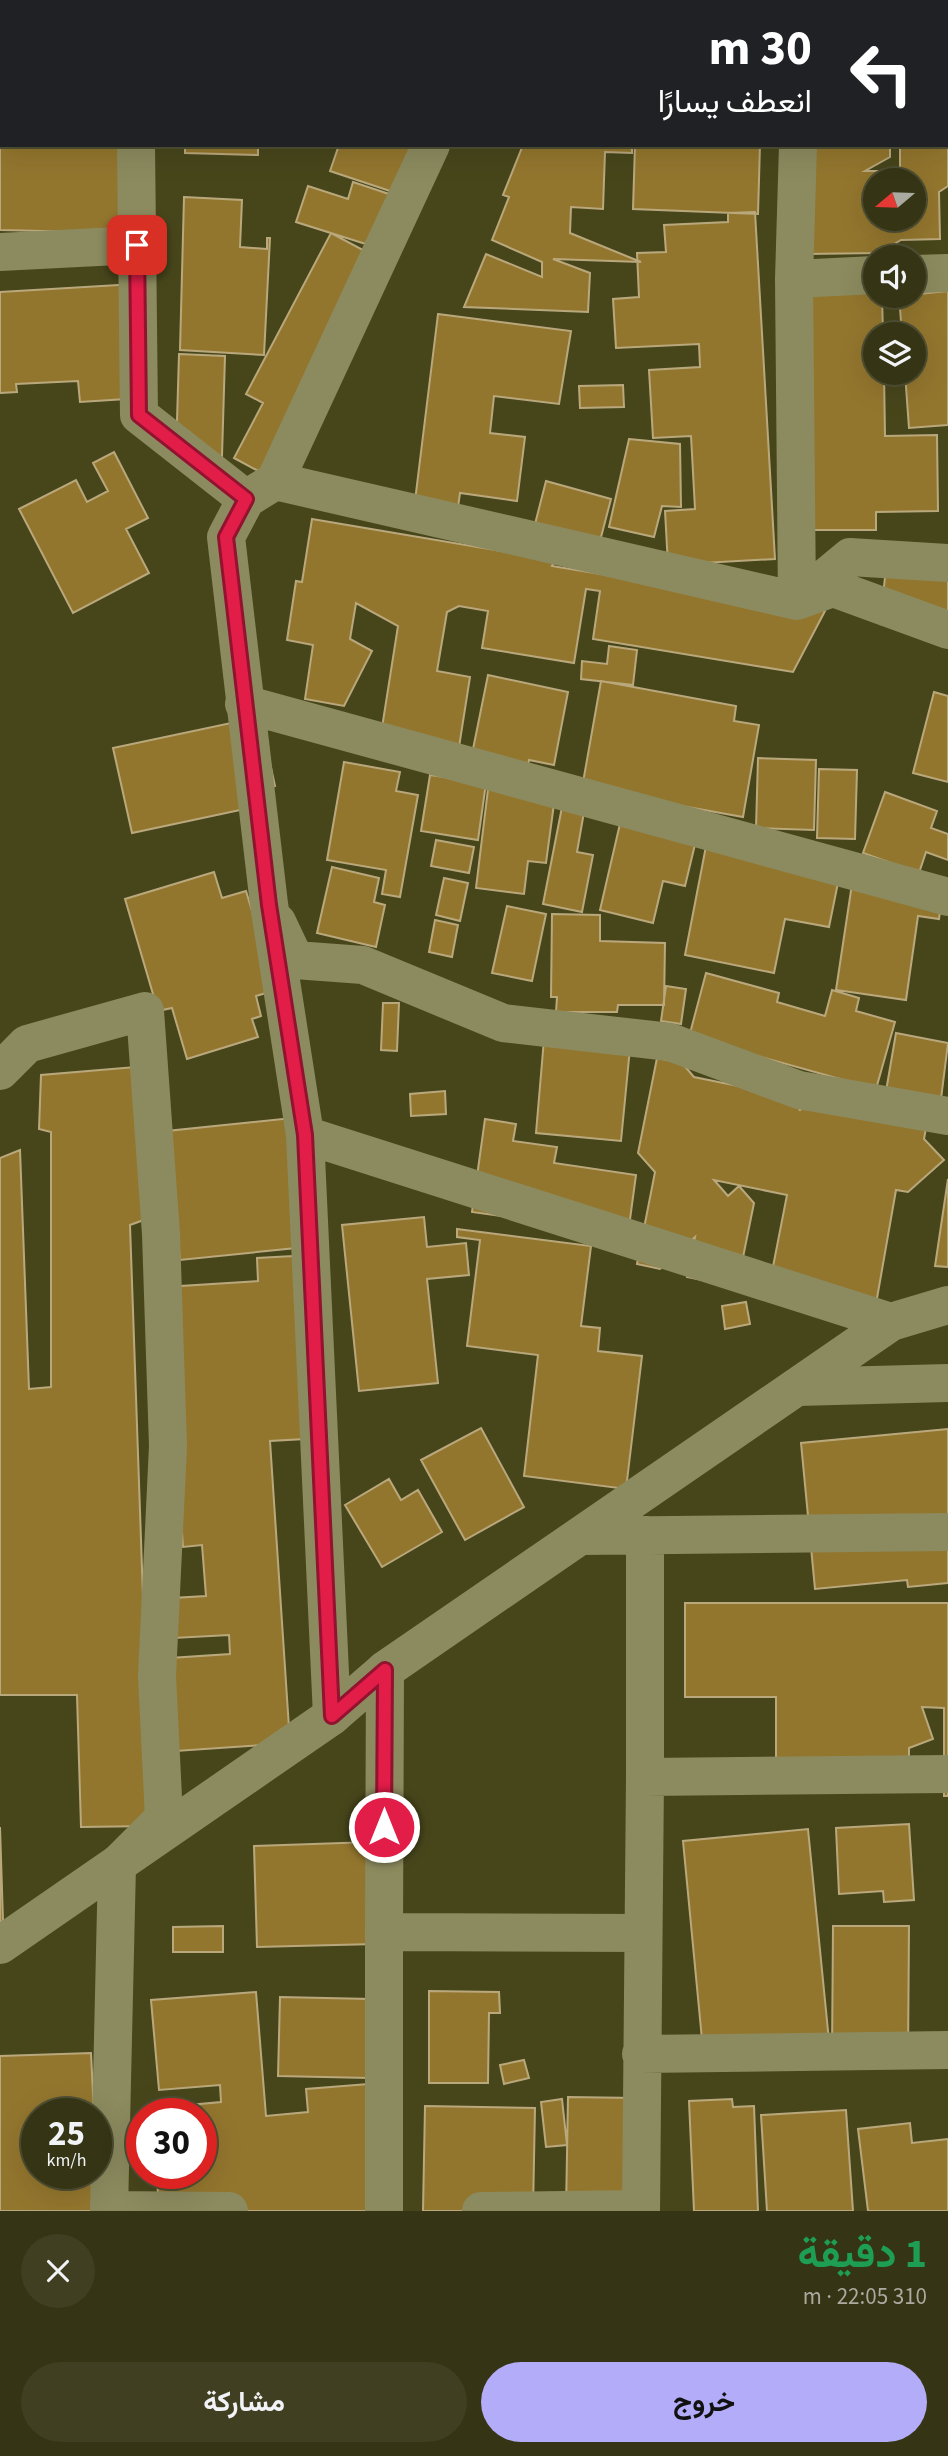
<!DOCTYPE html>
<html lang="ar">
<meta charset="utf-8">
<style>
:root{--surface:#353414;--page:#403f22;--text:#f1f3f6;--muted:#aaaaa0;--line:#4f4f34;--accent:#b3adf9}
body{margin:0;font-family:"Source Sans 3",Vazirmatn,sans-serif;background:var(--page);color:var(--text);direction:rtl;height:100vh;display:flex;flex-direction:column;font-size:26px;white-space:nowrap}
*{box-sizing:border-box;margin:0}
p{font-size:23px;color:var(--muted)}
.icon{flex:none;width:38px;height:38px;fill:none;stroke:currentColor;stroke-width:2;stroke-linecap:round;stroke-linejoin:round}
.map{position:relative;height:2211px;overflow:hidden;direction:ltr}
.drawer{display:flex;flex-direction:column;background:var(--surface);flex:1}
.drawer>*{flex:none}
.hud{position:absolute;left:0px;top:0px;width:948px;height:147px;box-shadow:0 7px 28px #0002,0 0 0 2px var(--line);direction:rtl;background:#202124;color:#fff;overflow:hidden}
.needle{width:46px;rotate:251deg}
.tools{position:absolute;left:863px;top:168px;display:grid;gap:14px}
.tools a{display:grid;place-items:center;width:63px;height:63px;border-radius:50%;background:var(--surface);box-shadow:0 7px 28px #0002,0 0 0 2px var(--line);font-size:35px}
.speed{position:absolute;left:21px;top:2098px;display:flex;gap:14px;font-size:35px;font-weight:700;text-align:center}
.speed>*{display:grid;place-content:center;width:91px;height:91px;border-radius:50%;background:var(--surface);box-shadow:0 7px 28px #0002,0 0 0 2px var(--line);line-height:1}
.speed small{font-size:18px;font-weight:400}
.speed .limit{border:10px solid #d22;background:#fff;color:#111}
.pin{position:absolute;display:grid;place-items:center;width:60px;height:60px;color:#fff;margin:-30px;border-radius:14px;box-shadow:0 4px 10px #0006}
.me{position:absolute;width:77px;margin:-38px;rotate:0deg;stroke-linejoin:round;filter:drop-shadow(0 0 5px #0008)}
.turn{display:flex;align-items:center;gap:24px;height:147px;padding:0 21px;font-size:32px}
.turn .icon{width:91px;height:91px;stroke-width:2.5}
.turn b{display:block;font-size:49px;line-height:60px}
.round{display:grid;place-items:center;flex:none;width:74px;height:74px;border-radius:37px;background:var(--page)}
.overview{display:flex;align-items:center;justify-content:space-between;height:119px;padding:0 21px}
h1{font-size:42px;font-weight:700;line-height:52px;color:#1e9e55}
.action{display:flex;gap:14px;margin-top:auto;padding:14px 21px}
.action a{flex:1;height:80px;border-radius:42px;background:var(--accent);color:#111;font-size:28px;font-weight:700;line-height:80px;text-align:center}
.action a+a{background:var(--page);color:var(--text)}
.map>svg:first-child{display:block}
</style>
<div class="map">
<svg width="948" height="2211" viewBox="0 0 948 2211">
<rect width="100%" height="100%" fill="#47461b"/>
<path fill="#93762e" stroke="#baa87d" stroke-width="2" fill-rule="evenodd" d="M0,0l22,2h-20l-2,55z
M62,0h77l1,2h-78z
M191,0h92l-92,2z
M345,0h127l-127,2z
M947,13h1l-1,98z
M0,62l2,83h122l3,88 -127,-3z
M948,144v42l-9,6 1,47 -39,1 -22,13 -73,1 -3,-109h87v12l-25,14h35v-25zM875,180h39v39h-39z
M185,145h73v10l-73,-2z
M339,145h79l-16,50 -72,-24z
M523,145h109v8l-27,-1 -2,57 -32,-2 -1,26 71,29 -88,-3 37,14 -2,39 -124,-5 22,-53 56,23v-15l-50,-22 17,-43 -6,-2z
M635,145h125l-2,69 -125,-5z
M353,182l36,12 -17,52 -76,-24 12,-36 40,13z
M184,197l58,3 -2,47 27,2v-11h3l-6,117 -84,-5z
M755,212l20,347 -107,6 -3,-54 30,-2 -4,-73 -38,2 -4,-68 51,-3 -1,-23 -83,4 -3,-49 26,-2 -2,-44 29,-1 -2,-27 64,-3v-9z
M331,233l45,24 -114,216 -28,-15 29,-55 -17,-9z
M803,283h72v13h7l1,38h-8v39h9l1,63 52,-1 1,76 -62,1v18h-71z
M135,284l7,114 -62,4 -2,-21 -62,3 1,8 -17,1v-101z
M948,291v134l-39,3 -4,-55h9v-39h-12l-3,-38z
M438,314l133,17 -12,73 -65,-8 -4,37 35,4 -8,64 -57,-8 -2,14 -43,-6z
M179,354l46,2 -3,100 -46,-2z
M623,385l1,22 -44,1 -1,-22z
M629,439l51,5 1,63 -19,-1 -8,31 -45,-10z
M114,452l34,66 -22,11 23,44 -76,40 -54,-104 57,-29 11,22 21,-11 -15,-28z
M546,481l65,18 -11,42 -65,-17z
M312,519l243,41 -3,6 273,45 -32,61 -200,-33 7,-48 -14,-2 -12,74 -92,-15 6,-37 -29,-5 -12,6 -10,59 33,6 -11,70 -78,-13 17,-108 -42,-23 -6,36 22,12 -28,55 -39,-7 8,-54 -26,-5 9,-59 6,1z
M888,549l60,8v75l-68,-8z
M609,646l28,4 -4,35 -52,-6 1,-18 25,3z
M488,675l80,17 -14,73 -25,-5 -2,11 -56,-12z
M601,681l135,25 -2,15 25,4 -16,92 -161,-29z
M934,692l14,4v86l-35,-9z
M260,717l15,69 -33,7 3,16 -113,24 -19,-85z
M758,758l58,2 -2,70 -58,-2z
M344,762l56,10 -4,19 22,4 -18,102 -18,-3 4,-24 -59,-10z
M819,769l38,1 -2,69 -38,-1z
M430,775l56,8 -8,57 -57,-9z
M489,781l67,8 -10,74 -18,-2 -4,33 -48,-6z
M885,792l52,19 -6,17 17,6v26l-22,-8 -7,21 -56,-20z
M562,807l22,5 -7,40 16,3 -11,57 -39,-8z
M622,815l76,17 -13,54 -22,-5 -10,42 -53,-13z
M436,840l38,7 -5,26 -38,-7z
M707,841l134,27 -12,59 -44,-8 -11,54 -89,-18z
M332,867l47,11 -5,24 11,3 -9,42 -59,-14z
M214,872l8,26 24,-7 30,99 -20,6 5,20 -9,3 6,18 -71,22 -15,-51 -14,3 -33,-112z
M444,878l24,5 -8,38 -24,-6z
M852,884l90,13 -3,22 -21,-3 -12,84 -70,-10z
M507,906l39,8 -14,67 -40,-8z
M552,914l48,1v26l65,2 -1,62h-46l-1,7h-61l1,-15h-6z
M435,920l23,5 -6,32 -23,-5z
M706,973l73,20 -2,9 48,14 7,-26 27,8 -3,13 39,11 -19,67 -187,-52z
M666,986l20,3 -5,35 -20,-3z
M383,1003h16l-2,48 -16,-1z
M896,1033l52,10 -8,64 -55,-10z
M544,1039l86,9 -9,93 -85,-8z
M657,1058l25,5 12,14 93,19 13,14 13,-12 113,30 -2,11 20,21 -36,32 -12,-2 -20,114 -106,-22 17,-87 -73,-15 14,16 11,-10 15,17 -17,84 -50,-10 8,-40 -35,32 -23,-5 18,-92 -17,-19z
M147,1066l5,151 -22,8 21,601 -70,1 -4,-132h-77v-537l20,-8 9,239 22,-2v-255l-12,-3 2,-54z
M445,1091l1,23 -35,2 -1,-22z
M292,1118l14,129 -126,13 -13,-129z
M485,1119l31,5 -3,17 44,6 -3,16 82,12 -8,59 -156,-22z
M948,1179v88l-13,-1z
M424,1217l3,30 39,-4 3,32 -42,4 11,104 -79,8 -17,-166z
M457,1229l134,17 -10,80 19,2 -2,23 44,5 -16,133 -102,-13 14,-121 -71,-9 13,-106 -23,-3z
M293,1256l12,183 -35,2 20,302 -114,8 -6,-93 60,-4 -1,-19 -55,3 -2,-40 34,-2 -4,-51 -19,2 -18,-260 93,-6 -1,-23z
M746,1302l4,22 -25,5 -3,-23z
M481,1428l43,79 -59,33 -44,-80z
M948,1429v154l-40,4 -1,-7 -92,9 -14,-146z
M389,1479l12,21 17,-10 24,42 -60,35 -37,-62z
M685,1603h263v193h-4v-88l-22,-1 11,32 -24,9v25l-133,1v-77h-91z
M909,1824l5,76 -30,2 -1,-11 -44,3 -3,-66z
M0,1827l3,94 -3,1z
M808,1829l23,232 -128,-11 -20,-209z
M371,1842l4,102 -118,3 -3,-101z
M223,1926v26h-50v-25z
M833,1926h76l-1,132 -76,-1z
M429,1991l70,1 1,21h-11l-1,70h-59z
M256,1992l10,124 42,-4 -2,-23 62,-5 11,127h-219l-4,-37h45v-60h-34v-7l54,-5 -1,-17 -61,5 -8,-90z
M280,1997l91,2 -2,79 -91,-2z
M91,2053l3,61h-57v60h59l2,37h-98v-155z
M524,2060l5,18 -25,6 -4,-19z
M568,2097l70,1 -1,113h-71z
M562,2099l5,46 -21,2 -5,-45z
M732,2099l1,8 21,-1 4,105h-64l-5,-110z
M425,2106l110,2 -2,103h-110z
M846,2110l7,101h-86l-6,-96z
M910,2123l2,20 36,-4v72h-80l-10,-82z"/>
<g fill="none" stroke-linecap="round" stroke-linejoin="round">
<path stroke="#8c8b5f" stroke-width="38" d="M136,0v2
M760,0l8,2
M506,2l1,-2
M819,2l1,-2
M947,9h1
M0,36h2
M136,145l3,270 107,84
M798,145l-4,134 3,322 53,-44 98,6
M0,252l137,-7
M914,274l34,-1
M794,279l81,-4
M275,481l522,120 36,-13 115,42
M244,704l704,193
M277,922l18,38 68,5 140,58 167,19 129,48 149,26
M0,1071l27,-27 118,-33 16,223 7,212 -11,230 7,142 -47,47 -8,346
M305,1135l586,187
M797,1387l151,-4
M581,1536l367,-4
M385,1670l-1,262 258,1
M332,1716l-27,-581 -36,-231 -43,-367 20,-38 29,-18 156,-336
M645,1777v-242
M641,2054l307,-4
M109,2210l120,1
M384,2211v-279
M481,2211l160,-2
M641,2211l4,-434 303,-3"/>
<path stroke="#8c8b5f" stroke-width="38" d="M0,1945l332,-229 53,-46 506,-348 57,-17"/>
</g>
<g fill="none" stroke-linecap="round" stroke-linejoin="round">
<g stroke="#92132f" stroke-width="18">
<path id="route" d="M137,245l2,170 107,84 -20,38 43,368 36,230 27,581 53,-46 -1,157"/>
</g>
<use href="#route" stroke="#e11d48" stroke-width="12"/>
</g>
</svg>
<div class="tools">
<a><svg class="needle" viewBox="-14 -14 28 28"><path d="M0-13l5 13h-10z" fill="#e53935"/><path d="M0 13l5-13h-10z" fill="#aaaaa0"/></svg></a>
<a><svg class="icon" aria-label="sound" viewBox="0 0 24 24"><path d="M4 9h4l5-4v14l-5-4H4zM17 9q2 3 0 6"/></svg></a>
<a><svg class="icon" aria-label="layers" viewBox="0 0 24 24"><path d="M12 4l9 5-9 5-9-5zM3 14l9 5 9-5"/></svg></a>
</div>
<div class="speed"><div>25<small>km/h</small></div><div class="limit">30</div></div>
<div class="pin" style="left:137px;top:245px;background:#d93025"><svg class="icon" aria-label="arrive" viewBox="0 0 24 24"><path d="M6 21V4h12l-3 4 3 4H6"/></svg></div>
<svg class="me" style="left:384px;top:1827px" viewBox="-20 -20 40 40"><circle r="17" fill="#e11d48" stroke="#fff" stroke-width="3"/><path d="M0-11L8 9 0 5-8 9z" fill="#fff"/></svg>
<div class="hud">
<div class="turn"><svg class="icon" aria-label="left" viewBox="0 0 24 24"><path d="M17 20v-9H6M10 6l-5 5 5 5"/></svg><div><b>30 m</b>انعطف يسارًا</div></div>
</div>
</div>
<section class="drawer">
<div class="overview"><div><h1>1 دقيقة</h1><p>310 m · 22:05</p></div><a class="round"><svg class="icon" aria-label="close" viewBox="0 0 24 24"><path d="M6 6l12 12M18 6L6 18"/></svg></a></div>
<div class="action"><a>خروج</a><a>مشاركة</a></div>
</section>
